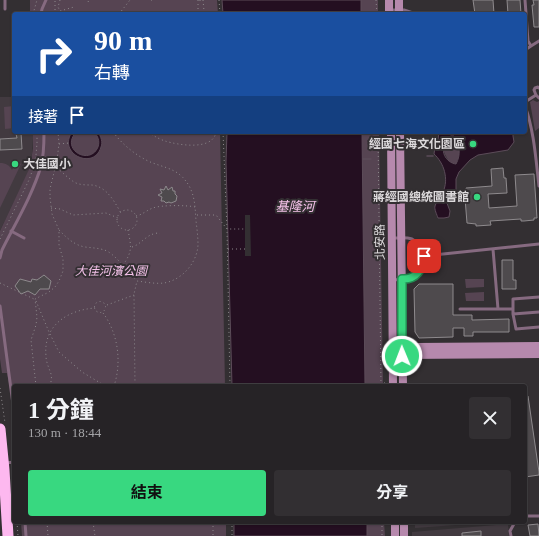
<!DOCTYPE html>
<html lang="zh-TW">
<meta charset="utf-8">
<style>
:root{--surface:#262326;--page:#322f32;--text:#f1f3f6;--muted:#a4a4a7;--line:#424043;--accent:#38d880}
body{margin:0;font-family:"Times New Roman","Noto Sans TC",serif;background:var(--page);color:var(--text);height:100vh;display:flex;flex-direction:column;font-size:15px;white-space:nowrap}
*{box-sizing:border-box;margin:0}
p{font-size:13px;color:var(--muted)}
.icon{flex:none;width:22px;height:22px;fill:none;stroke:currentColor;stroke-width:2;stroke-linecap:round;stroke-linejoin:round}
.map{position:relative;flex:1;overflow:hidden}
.side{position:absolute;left:12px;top:384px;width:515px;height:140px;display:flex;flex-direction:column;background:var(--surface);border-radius:4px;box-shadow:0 1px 3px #0004,0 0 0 1px var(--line)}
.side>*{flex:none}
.hud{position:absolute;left:12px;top:12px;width:515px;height:122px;border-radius:4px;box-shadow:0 1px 3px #0004,0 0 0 1px var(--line);background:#1a4fa0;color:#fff;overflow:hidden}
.pin{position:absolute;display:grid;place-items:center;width:34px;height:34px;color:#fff;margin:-17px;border-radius:8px;box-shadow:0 2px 6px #0006}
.me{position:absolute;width:44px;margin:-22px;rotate:359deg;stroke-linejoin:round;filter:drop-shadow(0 0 3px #0008)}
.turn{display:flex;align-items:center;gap:14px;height:84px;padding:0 16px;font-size:18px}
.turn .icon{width:52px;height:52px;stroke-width:2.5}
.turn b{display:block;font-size:28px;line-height:34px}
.then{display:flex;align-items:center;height:38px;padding:0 16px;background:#0003;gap:8px;font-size:15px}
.round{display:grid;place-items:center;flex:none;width:42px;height:42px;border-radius:4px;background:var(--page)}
.headline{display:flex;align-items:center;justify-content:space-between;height:68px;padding:0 16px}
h1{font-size:24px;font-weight:700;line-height:30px}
.cta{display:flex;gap:8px;margin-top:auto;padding:8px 16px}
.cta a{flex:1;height:46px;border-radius:4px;background:var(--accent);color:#111;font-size:16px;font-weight:700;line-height:46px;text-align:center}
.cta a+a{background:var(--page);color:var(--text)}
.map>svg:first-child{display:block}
</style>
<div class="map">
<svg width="539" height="536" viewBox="0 0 539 536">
<rect width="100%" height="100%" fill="#332f32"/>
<path fill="#423a40" d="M0,97h14v35h19v7l-1,15 -4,18 -28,59z
M415,522h82l-82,6z
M508,524l1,12h-97v-4z"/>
<path fill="#564452" d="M30,0h187l1,14h-188z
M356,0h22v14h-22z
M533,100l4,2 2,-1v27l-4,3 -5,-29z
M14,106v22l-9,1 -1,-22z
M33,132h187l5,254h-211v51l-3,-43 -4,-21h-5l-2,-14v-128l30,-64 3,-19z
M357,132h22l4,254h-23z
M451,136h3c6,9 7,19 2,28 -5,0 -8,-3 -10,-8 -5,-8 -2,-15 5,-20z
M17,162l4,2 -21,44v-45c6,0 9,2 12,7z
M465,279h19v8l-18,1z
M484,292v9h-18l-1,-8z
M21,522h205v14h-204z
M362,522h22l1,14h-23z"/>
<path fill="#240f21" stroke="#5c4c59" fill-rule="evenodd" d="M222,0h139v14h-138z
M72,132h4c-16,18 14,34 22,15 2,-6 0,-11 -4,-15h4c3,5 5,10 3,15 -7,24 -44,7 -29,-15z
M227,132h135l3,254h-133l-6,-224z
M439,132h74v4l1,6 -6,8 -30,5 -8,5 -11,12 -3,7v12l-3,2 -7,-1 -1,6 5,13 -1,6 -5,1h-6c-1,-3 -4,-9 -3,-12 1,-5 6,-10 8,-14 6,-13 1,-29 -9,-38l1,-7 3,-7zM451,136h3c6,9 7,19 2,28 -10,-1 -18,-15 -8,-22l1,-5z
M234,522h133v14h-133z"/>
<path fill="#332f32" d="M245,215h5l1,41h-6z"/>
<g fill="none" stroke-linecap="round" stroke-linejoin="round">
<path stroke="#5c4c59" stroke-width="1.5" d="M427,156h6
M363,159h8"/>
</g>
<path fill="#4e4a4d" stroke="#8e8a8d" d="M473,0h20l1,14h-19z
M507,0h13l1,14h-13z
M533,0h6v27h-5l-2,-22h2z
M21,133l1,16 -22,1v-11l17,-1 -1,-4z
M503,168l1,10h2l1,15 -19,1 1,14 28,-2 -2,-31 19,-1 3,44h-3v2l-10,1h-3v-2l-31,2 1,4 -15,1v-2l-9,-1 -2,-25h1v-10l26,-2 -1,-17z
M166,186l2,4 4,-3 1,4h2v3l2,2 -1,5 -5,2 -2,-1 -3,1 -2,-2h-3l1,-4 -4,-2 4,-2 -2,-4 4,1z
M502,260h11v20h3v9h-14z
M44,275l7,6 -2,8h-9l-5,6 -7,-4 -7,3 -6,-8 5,-7 11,3 1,-3 5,1z
M419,284h34v31h19v5l37,-1v13h-36v4h-9v-8h-11v9l-34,1 -4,-6 -1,-43z
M525,396h3l11,76v3l-14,2z
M538,524l1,12h-9l-2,-11z
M481,531v5h-19v-3z"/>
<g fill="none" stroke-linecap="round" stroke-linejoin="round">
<path stroke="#8d898c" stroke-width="1" stroke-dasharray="1 3" stroke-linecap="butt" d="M60,0l-2,7 2,4 14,-4
M151,0h1
M198,0v13
M200,0v2
M203,0l1,11
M219,0l1,14
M376,0l1,14
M88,2l1,-2
M33,14l4,-14
M55,14v-14
M119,14l11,-14
M175,14l15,-1h12l2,-2 2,3
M113,132c9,12 21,22 35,29 13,6 28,7 37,19 10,12 10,26 11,41 1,8 2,16 2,24 -1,18 -16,35 -34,38 -9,1 -19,-1 -27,-2l-3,13 1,92
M148,132c6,4 11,7 17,9 13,4 48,10 51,-9
M223,132l4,97 3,157
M378,132l3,254
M99,134l4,-2
M59,144l10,-1
M57,168c5,4 11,10 17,14 5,3 12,3 18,3 15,2 22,16 29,28
M51,208l9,1 13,6 33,-2 12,5
M117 220a10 10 0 1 1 20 0a10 10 0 1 1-20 0Z
M197,215h19l11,14h18
M136,216c6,-1 11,-6 17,-8 7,-3 34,-3 42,-1
M59,230c8,8 15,15 26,17 8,1 15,1 22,4 12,7 19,20 29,29
M0,239l29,-59 5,-14 2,-11 1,-12v-11
M132,247c10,-3 14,-13 26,-14l2,1
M228,249h17
M123,265c10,-14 8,-19 5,-35
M0,283l34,16
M36,301l13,31 10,20 23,20 20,12 10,2
M94.5 307a5.5 5.5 0 1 1 11 0a5.5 5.5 0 1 1-11 0Z
M107,305l27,-10
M103,313c15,20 19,49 11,73
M384,383h1v3
M36,386l-5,-46 5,-15 1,-8 -2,-18 14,-7 6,-5 4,-6 4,-10v-12l-4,-14v-15l-7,-16 -2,-17v-8l7,-29 2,-16 -1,-12
M50,386c1,-4 2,-8 1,-12 -2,-6 -5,-12 -5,-18 -3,-31 22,-46 49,-48
M0,388l5,35
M13,475l1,11
M17,522l1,14
M47,522l1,14
M93,522l2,14
M213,522v14
M232,522v14
M382,522v14"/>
<path stroke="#866a80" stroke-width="3" d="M5,9v-9
M391,10h13l12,4
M41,14l1,-5 4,-9
M531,46l8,-5
M525,50l6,-4 -3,-5 -3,-41
M539,88l-1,-1 -3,1 -1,2 2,5 3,3
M525,102l11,-7
M525,106c9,24 11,55 14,80
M11,231l13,7
M424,256l115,-12
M0,258l2,-8c13,-26 31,-56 39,-84 3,-11 3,-23 3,-34
M393,280c6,-1 13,0 19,-2 15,-8 15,-31 0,-39 -6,-2 -13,-1 -19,-1
M539,297l-26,2v15l26,-2
M0,306l14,106
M460,309h38l-5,-60
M498,309h15
M513,314l3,15 23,-2
M6,463l8,-1
M525,516h14
M25,522l1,14
M511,536l-1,-5 5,-9"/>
<path stroke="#b689ad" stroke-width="8" d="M389,0v14
M399,0v14
M391,132l2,254
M400,132l3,254
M397,350l5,-2 15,-1 122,-1
M399,354l3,1 137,-1
M395,522v14
M404,522v14"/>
<path stroke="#fdb8ef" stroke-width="11" d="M0,429l4,41 4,66"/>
</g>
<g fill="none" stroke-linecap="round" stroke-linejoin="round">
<g stroke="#248c53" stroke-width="10">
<path id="route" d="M402,356v-77c14,1 21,-10 22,-23"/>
</g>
<use href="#route" stroke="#38d880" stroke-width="7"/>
</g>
<g fill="#38d880" stroke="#332f32" stroke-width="1.5">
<circle cx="473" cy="144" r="4"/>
<circle cx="15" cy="164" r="4"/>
<circle cx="477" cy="197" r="4"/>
</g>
<g text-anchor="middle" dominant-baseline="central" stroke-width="4" stroke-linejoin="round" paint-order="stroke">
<g font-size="12" font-weight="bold" fill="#dddadc" stroke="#332f32" text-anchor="end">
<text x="465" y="144">經國七海文化園區</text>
<text x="23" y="164" text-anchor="start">大佳國小</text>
<text x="469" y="197">蔣經國總統圖書館</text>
</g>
<g font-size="12" fill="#dddadc" stroke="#332f32">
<text transform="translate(380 242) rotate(-91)">北安路</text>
</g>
<g font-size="12" font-style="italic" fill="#f5c2ea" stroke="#332f32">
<text x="111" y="271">大佳河濱公園</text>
</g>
<g font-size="13" font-style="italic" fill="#f4c1e9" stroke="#332f32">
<text x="295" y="206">基隆河</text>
</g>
</g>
</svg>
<div class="pin" style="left:424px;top:256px;background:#d93025"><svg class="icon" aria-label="arrive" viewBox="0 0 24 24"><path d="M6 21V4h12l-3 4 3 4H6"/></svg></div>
<svg class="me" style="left:402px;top:356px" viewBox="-20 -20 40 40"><circle r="17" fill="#38d880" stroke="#fff" stroke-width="3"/><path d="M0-11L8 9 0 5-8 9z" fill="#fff"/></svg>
<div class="hud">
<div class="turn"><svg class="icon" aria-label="right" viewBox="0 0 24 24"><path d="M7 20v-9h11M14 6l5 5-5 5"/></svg><div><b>90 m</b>右轉</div></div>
<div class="then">接著<svg class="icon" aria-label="arrive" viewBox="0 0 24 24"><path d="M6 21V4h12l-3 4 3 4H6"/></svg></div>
</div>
<section class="side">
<div class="headline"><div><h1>1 分鐘</h1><p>130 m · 18:44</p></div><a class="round"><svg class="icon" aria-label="close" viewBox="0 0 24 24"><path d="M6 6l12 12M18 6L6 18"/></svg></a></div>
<div class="cta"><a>結束</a><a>分享</a></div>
</section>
</div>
